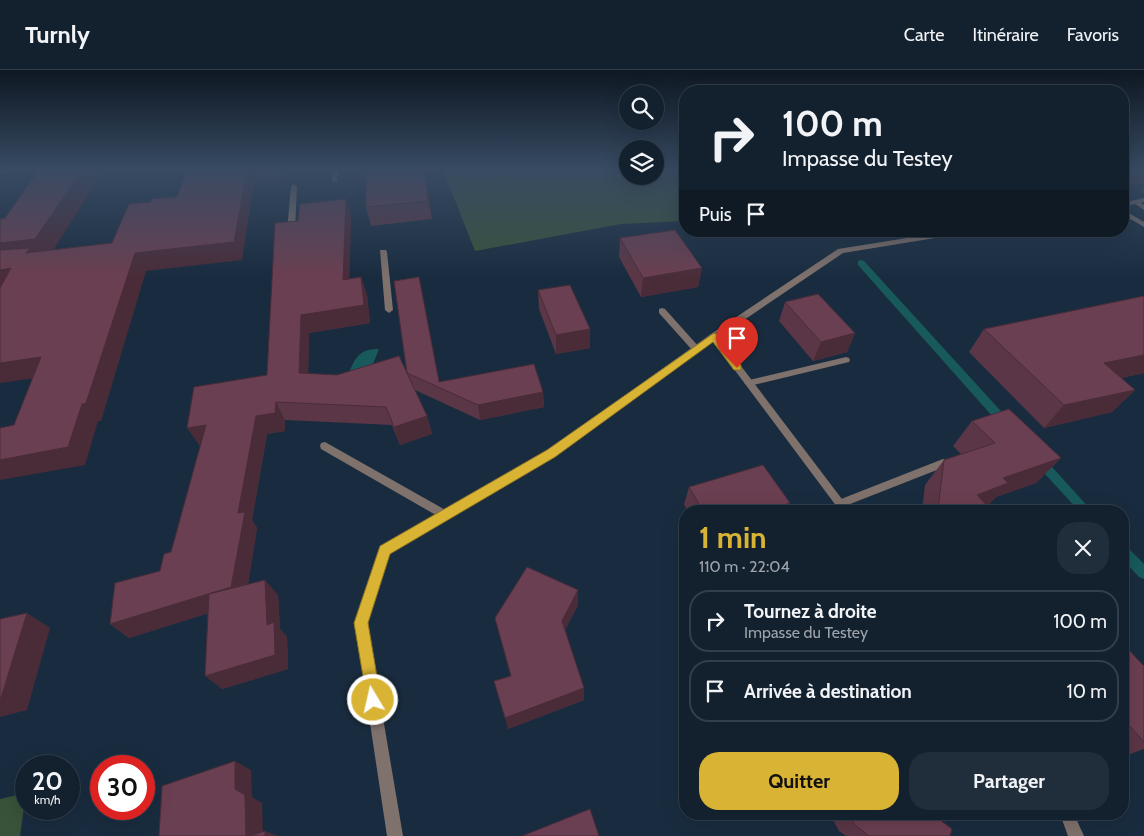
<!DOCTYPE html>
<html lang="fr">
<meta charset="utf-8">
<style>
:root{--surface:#13212f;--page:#202e3b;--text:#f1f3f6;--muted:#9da3aa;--line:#323e4b;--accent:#d9b334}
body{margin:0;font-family:Cabin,sans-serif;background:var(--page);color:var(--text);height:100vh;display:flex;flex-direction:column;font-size:19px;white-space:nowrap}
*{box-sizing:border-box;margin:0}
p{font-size:16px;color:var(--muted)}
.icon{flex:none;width:28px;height:28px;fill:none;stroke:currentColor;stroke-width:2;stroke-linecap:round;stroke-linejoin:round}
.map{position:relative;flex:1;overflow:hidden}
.details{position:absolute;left:679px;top:435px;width:450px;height:315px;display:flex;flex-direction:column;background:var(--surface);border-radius:20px;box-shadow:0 5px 20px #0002,0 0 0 1px var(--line)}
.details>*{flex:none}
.guide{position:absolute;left:679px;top:15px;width:450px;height:152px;border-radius:20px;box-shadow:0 5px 20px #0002,0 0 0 1px var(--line);background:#13212f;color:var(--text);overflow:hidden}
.tools{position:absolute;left:619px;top:15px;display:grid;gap:10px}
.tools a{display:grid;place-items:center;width:45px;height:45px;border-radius:50%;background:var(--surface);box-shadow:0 5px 20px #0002,0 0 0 1px var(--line);font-size:25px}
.speed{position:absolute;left:15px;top:685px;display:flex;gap:10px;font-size:25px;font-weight:700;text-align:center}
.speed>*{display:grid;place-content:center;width:65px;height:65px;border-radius:50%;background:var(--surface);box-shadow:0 5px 20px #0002,0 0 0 1px var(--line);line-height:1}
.speed small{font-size:12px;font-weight:400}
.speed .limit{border:8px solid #d22;background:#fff;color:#111}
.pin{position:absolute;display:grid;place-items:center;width:42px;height:42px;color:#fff;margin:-51px -21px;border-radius:50% 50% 50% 0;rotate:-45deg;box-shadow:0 0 5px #0007}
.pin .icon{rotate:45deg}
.me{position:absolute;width:55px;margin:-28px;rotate:351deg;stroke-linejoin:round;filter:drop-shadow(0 0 4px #0008)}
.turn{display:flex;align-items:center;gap:18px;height:105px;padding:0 20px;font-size:22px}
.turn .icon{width:65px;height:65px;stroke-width:2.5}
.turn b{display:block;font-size:35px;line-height:42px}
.then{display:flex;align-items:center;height:48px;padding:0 20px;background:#0003;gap:10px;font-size:19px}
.round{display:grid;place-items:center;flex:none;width:52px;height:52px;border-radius:20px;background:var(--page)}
.summary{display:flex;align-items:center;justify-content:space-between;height:85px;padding:0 20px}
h1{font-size:30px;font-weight:800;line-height:38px;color:var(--accent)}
.action{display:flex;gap:10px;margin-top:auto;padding:10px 20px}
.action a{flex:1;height:58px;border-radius:20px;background:var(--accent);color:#111;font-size:20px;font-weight:800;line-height:58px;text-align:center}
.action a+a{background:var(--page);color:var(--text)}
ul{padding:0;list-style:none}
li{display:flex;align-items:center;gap:15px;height:62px;margin:0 10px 8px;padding:0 10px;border:2px solid var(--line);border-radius:20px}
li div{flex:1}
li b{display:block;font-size:19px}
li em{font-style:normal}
header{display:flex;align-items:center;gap:30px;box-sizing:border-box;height:70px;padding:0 25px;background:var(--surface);border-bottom:1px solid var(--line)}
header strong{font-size:24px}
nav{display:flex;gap:28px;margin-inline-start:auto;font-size:18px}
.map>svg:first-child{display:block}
</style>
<header>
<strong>Turnly</strong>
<nav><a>Carte</a><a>Itinéraire</a><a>Favoris</a></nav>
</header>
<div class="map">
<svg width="1144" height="766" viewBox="0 0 1144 766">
<rect width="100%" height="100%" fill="#192c3f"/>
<path fill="#38533a" d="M443,100h184l1,6h27v-6h30v51l-64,3 -146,27z
M26,723l-6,43h-20v-37z"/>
<path fill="#185a5c" d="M379,279l-13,32h-20c7,-18 10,-33 33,-32z"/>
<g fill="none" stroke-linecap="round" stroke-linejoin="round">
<path fill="#185a5c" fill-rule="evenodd" d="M831,161h8l2,3 -7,2z
M861,190l3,1 145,159 1,3 -1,3h-8l-143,-161v-4z
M1038,385l4,1 50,55h-13l-45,-49 -2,-3 2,-3z
M1122,475l4,1 18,18v15l-5,-2 -17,-18z"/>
<path fill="#7f716c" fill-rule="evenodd" d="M332,100h6l-1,12 -5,-1z
M294,114l3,2 -2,44 -4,2 -4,-2 4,-44z
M1134,131h4l6,4v5l-10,-7z
M1122,139l22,13v5l-22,-13z
M380,180h6l1,2 6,58 -4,3 -4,-3z
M662,238l3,1 34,38 1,2 -1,2h-6l-34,-38v-4z
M846,287l3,1 1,2 -1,2 -100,24 -5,-3 5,-3z
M325,372l124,70 1,3 -1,3 -4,2 -4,-2 -120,-69 -1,-3 1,-3z
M943,389l4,1 1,3 -1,3 -107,42 -4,-1 -1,-3 1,-3z"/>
<path fill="#7f716c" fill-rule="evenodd" d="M0,100h5l-5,4z
M1144,128v4l-22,5v-4z
M951,161h18l-3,2 -123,20 -124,84 132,174h-11l-127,-170 -158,116 -166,96 -22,70 36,213h-16l-32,-213 25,-76 167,-96 164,-117 127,-85z
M1060,744h14l10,22h-16z"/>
</g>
<path fill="#5b3646" d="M366,100h59l7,49 -61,7 -5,-19z
M1144,116v7l-3,-1z
M351,146l-2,63 12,-2 6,18 3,28 -61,10 -1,41 29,1 70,-3 12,-95 20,105 104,10 1,15 -64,13 -65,-30 12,26 5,18 -32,11 -8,-20 -107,-5v11l-18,3 -15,86 5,8 -9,56 30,11 2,34 7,8 1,32 -66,20 -14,-76 -79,25 -19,-14 50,-53 107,-196z
M620,168l82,30 -4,19 -57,10 -22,-40z
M538,220l52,39v19l-34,6 -17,-45z
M1144,226v77l-23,5 14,12 -23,22 -68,16 -75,-76 15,-23z
M785,232l70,31 -8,19 -34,9 -34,-40z
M972,351l89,37 -25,25 -40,14 -9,9 5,5h-70l3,-26 19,-25 17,-6 -8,-8z
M689,417l97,24h-98l-4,-6z
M578,520v15l-13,25 19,70 -76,29 3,-53 -16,-58z
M1122,573l22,23v83l-22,8z
M830,744h102l18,22h-104l-7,-5z"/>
<path fill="#4a2c39" d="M82,100h22l-55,87 -49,5v-19z
M247,100h38l-1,10 -30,3 -12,77 -96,11 -45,150h-3l-13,44 -85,15v-20l82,-56 53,-151z
M424,100h1l7,49 -4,-18z
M1144,100v13l-22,5v-14z
M346,129l5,17 -2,82 -6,-18z
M11,198l-11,22v-20z
M702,198l-4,19 -57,10 2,-19z
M361,207l6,18 3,28 -61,10 -1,58 -9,-18 2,-58z
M590,259v19l-34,6v-19z
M855,263l-8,19 -34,9 8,-19z
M1144,285v18l-61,13 21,-23z
M41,287l16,18 -57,8v-20z
M1135,320l-23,22 -68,16 20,-23z
M543,322l1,15 -64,13 -2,-15z
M276,332l9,18v11l-18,3 -15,86 5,8 -12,74 -116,36 -19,-14 128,-111 18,-97z
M427,346l5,18 -32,11 -6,-18z
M206,355l-6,21 -13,-18z
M1061,388l-25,25 -40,14 -10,11 -9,-13 26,-17z
M790,433l-4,8h-11l2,-4z
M265,510l13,15 2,34 7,8 1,32 -66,20 -17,-13 62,-51z
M578,520v15l-16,30v-14z
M27,543l23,15 -23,82 -27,7v-19z
M584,618v12l-76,29 -3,-11z
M235,691l16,9 1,27 10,6 1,33h-17l-11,-47z
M265,761l13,5h-13z"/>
<path fill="#6a3f51" stroke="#4a2c39" d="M39,100h43l-47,69 -35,4v-24l5,-1z
M187,100h60l-13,72 -99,11 -49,150 -4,1 -14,43 -68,13v-32l14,-3 27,-68 -41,6v-75l11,-20 -11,2v-20l30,-2 -4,5 86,-10 17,-39 22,-2 1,-3 25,-2z
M366,100h58l4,31 -62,6z
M1122,100h22l-22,4z
M346,129l-3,81 18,-3 3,28 -63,10 -2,58 38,2 62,-19 28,60 -33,11 -8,-20 -110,-5 -1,11 -19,3 -18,97 7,-1 -14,75 -121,37 5,-41 45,-12 4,-17 7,-2 35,-127 -19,3 7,-41 73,-12 8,-152 23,-2 2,-17z
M675,160l27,38 -59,10 -23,-40z
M419,207l20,105 95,-18 9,28 -65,13 -71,-32 -13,-92z
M570,215l20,44 -34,6 -18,-45z
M818,224l37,39 -34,9 -36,-40z
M1144,226v59l-40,8 31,27 -71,15 -80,-76z
M1009,339l52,49 -58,20 5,5 -31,12 15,16h-49l-3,-3 -2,1 6,-49 51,-17 -23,-22z
M763,395l27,38 -13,4 3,4h-77l-14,-24z
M527,497l51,23 -16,31 22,67 -79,30 -11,-37 17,-5 -16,-58z
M265,510l2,45 7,-3 1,33 -70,21 4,-82z
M27,543l-26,85h-1v-79z
M1122,573l22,23v76l-22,-25z
M235,691v28l10,6 1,41h-87l3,-50z
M590,739l9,27h-77z
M848,744h84l20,15 -2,7h-81l-15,-12z
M265,761v5h-15z"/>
<linearGradient id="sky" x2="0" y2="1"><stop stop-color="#0e1823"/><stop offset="0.48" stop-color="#384b63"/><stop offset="1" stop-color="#384b63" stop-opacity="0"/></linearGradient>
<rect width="1144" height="207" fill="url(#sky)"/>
<path fill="#d9b334" stroke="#8d7422" d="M714,263l3,1 24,31v5h-7l-21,-28 -158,115 -165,97 -22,69 13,77 -2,6 -6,2 -5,-2 -14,-83 26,-77 167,-96z"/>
</svg>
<div class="tools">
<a><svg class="icon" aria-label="search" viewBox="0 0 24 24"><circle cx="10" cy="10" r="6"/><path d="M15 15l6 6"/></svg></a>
<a><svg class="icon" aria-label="layers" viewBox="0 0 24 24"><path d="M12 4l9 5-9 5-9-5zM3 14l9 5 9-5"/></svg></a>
</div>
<div class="speed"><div>20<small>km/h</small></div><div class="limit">30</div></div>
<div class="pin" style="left:737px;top:298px;background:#d93025"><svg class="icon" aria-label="arrive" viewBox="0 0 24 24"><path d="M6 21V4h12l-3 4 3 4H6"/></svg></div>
<svg class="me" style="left:373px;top:630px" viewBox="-20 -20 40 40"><circle r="17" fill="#d9b334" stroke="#fff" stroke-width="3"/><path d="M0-11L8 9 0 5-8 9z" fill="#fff"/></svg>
<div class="guide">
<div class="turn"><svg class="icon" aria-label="right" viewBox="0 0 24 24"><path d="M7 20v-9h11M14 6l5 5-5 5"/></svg><div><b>100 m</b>Impasse du Testey</div></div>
<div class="then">Puis<svg class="icon" aria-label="arrive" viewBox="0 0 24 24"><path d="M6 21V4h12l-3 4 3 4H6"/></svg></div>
</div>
<section class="details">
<div class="summary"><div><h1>1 min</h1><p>110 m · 22:04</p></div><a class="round"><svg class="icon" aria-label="close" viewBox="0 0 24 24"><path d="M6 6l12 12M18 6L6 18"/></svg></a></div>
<ul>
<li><svg class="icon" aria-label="right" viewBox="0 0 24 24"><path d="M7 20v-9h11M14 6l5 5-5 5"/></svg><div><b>Tournez à droite</b><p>Impasse du Testey</p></div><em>100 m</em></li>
<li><svg class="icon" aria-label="arrive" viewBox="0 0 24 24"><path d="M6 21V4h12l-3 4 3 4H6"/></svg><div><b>Arrivée à destination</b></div><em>10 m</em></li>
</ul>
<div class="action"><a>Quitter</a><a>Partager</a></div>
</section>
</div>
